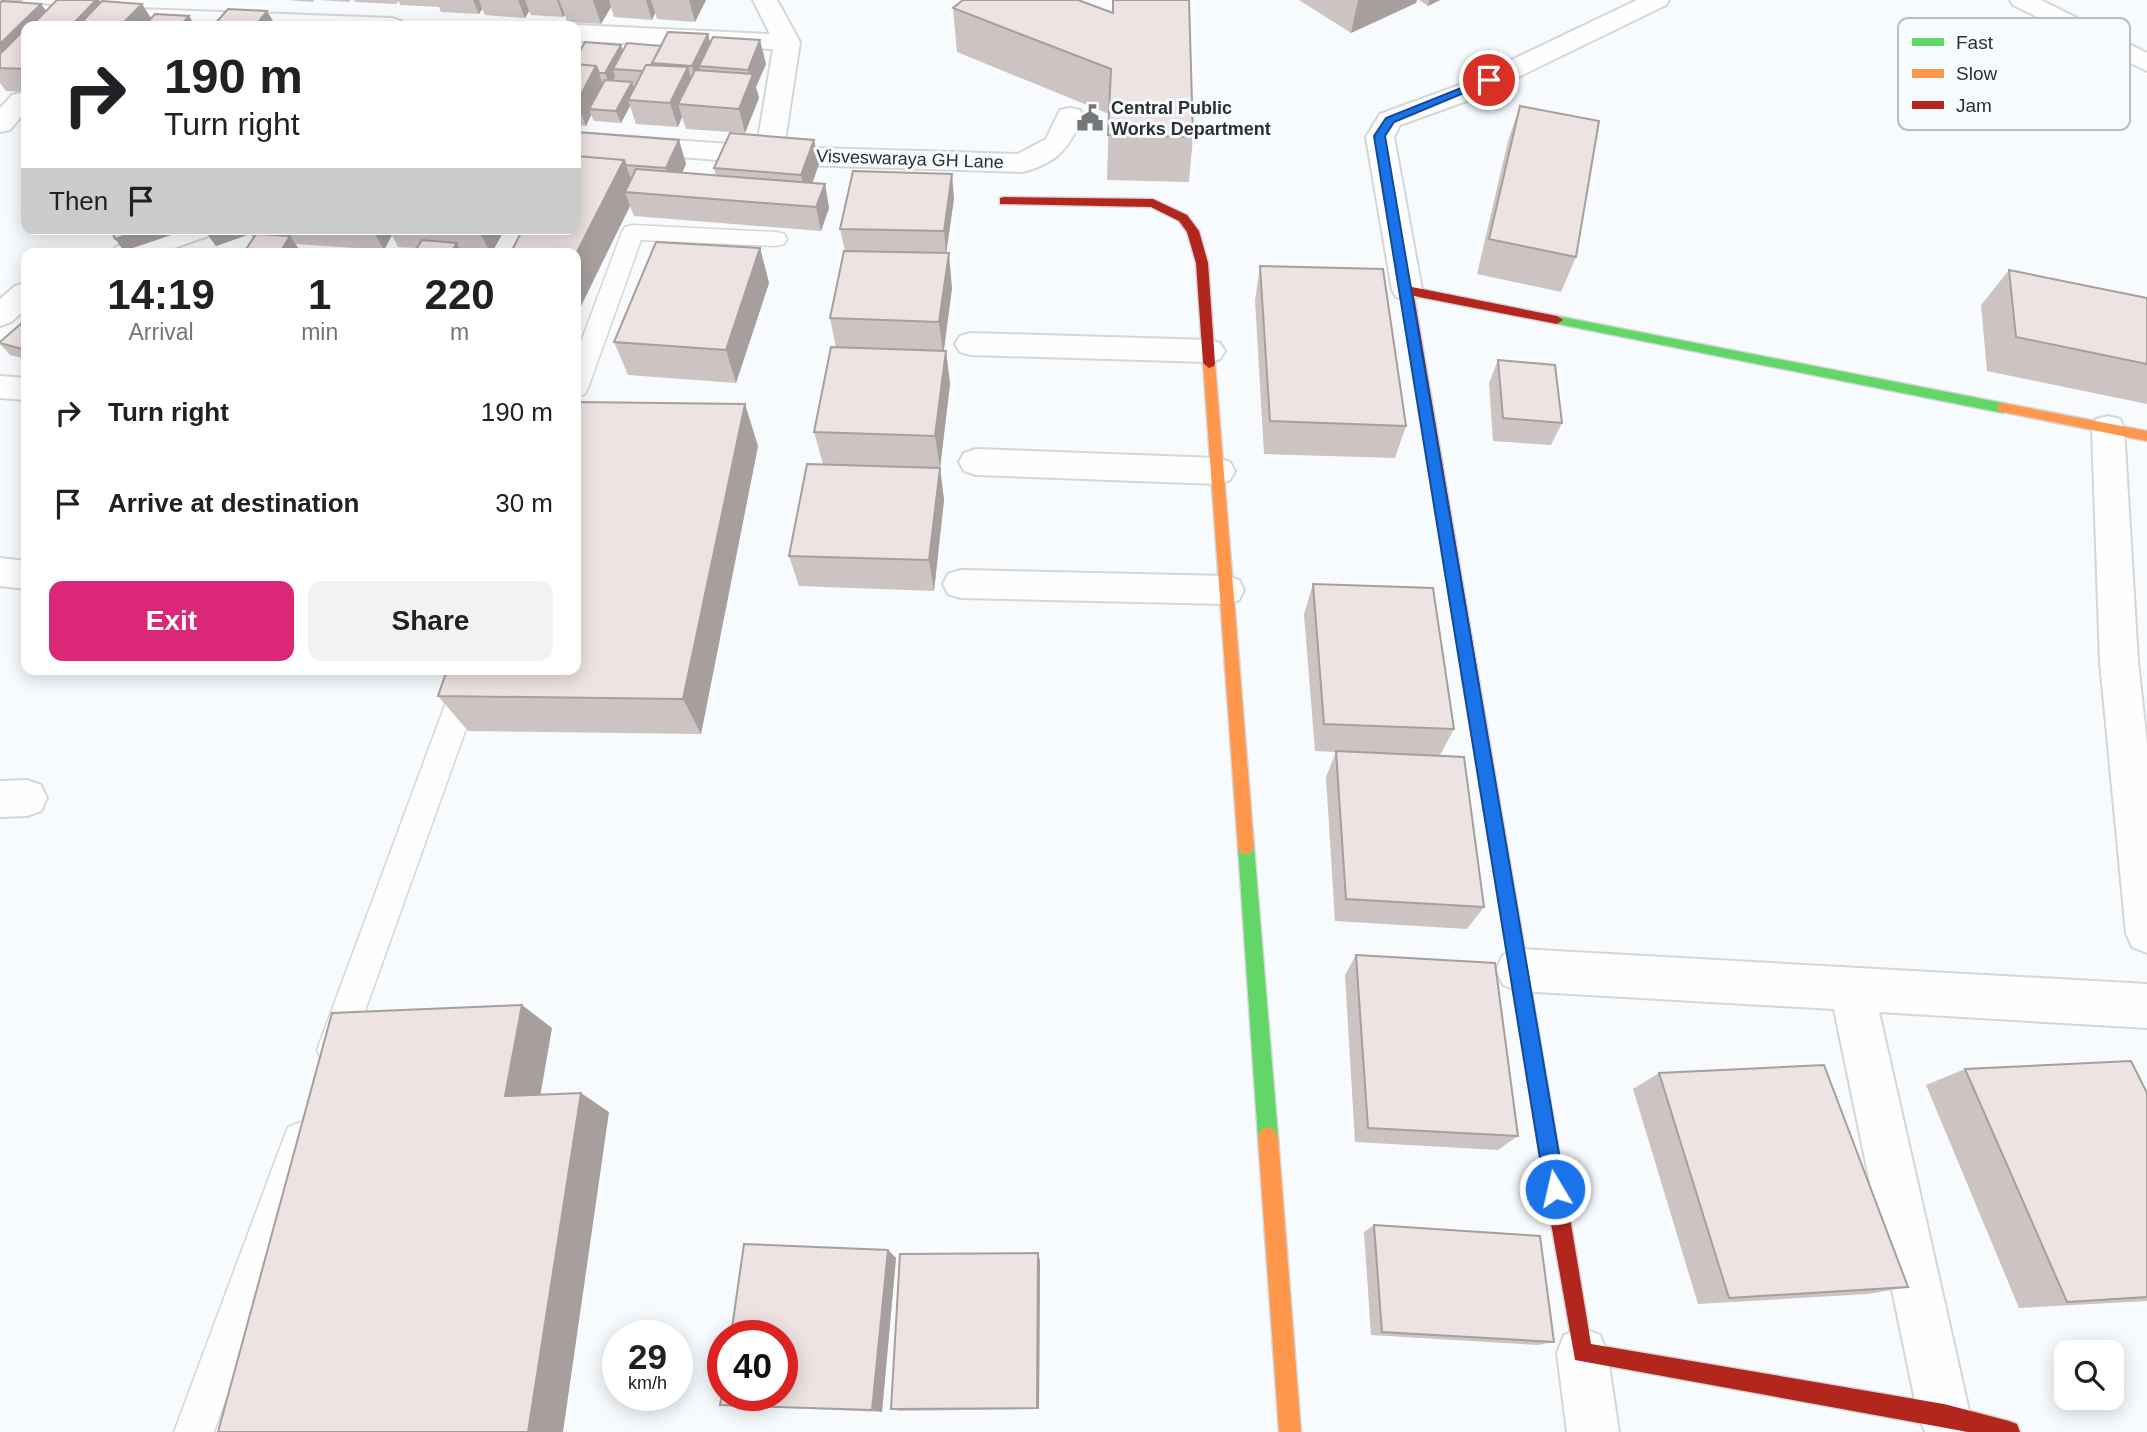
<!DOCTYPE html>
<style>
:root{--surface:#fff;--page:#f2f2f2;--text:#202124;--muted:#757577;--accent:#db2777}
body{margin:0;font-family:Arial,sans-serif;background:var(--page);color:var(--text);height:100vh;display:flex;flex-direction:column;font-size:26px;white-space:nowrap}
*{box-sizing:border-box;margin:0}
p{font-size:23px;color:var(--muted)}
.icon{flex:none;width:38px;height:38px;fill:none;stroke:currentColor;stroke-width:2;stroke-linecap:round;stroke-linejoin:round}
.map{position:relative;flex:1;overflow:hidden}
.drawer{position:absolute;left:21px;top:248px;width:560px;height:427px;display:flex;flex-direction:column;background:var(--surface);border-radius:14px;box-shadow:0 4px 18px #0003}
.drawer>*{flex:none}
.guide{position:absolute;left:21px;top:21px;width:560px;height:214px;border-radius:14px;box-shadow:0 4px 18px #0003;background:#fff;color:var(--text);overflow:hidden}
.controls{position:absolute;left:2054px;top:1340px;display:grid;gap:14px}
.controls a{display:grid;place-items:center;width:70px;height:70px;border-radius:14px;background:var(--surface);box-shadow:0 4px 18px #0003;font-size:35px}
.speed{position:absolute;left:602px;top:1320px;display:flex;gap:14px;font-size:35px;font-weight:700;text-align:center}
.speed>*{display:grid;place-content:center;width:91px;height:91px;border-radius:50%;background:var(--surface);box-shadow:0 4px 18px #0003;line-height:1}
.speed small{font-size:18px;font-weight:400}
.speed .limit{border:10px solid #d22;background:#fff;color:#111}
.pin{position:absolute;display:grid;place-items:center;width:60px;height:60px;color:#fff;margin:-30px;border:4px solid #fff;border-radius:50%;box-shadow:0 2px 7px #0007}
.me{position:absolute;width:77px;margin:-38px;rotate:351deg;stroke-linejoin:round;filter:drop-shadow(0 0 5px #0008)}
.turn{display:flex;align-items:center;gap:24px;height:147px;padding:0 28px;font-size:32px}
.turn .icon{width:91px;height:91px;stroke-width:2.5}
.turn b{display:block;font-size:49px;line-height:60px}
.then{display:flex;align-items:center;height:66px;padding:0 28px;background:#0003;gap:14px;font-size:26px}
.eta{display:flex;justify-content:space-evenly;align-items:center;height:119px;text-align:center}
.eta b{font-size:42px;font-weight:700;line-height:49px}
.cta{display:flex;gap:14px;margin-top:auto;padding:14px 28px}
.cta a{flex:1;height:80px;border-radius:14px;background:var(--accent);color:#fff;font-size:28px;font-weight:700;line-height:80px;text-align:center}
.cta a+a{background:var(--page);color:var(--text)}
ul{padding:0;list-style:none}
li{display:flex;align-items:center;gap:21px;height:91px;padding:0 28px}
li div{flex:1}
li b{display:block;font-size:26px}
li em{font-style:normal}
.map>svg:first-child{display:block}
</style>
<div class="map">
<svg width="2147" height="1432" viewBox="0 0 2147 1432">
<rect width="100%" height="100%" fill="#f8fbfd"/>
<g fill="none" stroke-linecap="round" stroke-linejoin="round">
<g stroke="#d4d6d8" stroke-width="3">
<path id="lane" d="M633,225l143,7 8,2 3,5 -3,5 -8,2 -135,-6 -53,148 -3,6 -9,3v-42l46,-123 3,-5z
M458,670h29l-136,380 -5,12 -12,5 -12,-5 -5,-12z
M301,1122l13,5 5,13 -105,292h-40l109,-292 5,-13z"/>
</g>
<g stroke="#d4d6d8" stroke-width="4">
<path id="street" d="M753,0h24l23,42 -16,105 234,7 28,-15 14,-29 10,-2 10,2 3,6c-14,32 -24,46 -60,56l-254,-8 -193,-15v-16l181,13 16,-97 -197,-8v-15h-3l3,-1 194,9z
M1637,0h32l-3,5 -191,93 -75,27 -6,12 28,153 -4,7 -11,3 -11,-3 -4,-7 -26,-153 14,-23 77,-28z
M2010,0h31l106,53v18l-134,-66z
M0,4l392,14 9,3 4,5h-202l-203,-8z
M21,93l5,1v17l-16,19 -10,2v-24l12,-13z
M168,229h44l-4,7 -51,18h-46l5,-7z
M26,283v26l-15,13 -11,4v-27l15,-13z
M971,333l238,7 11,3 5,8 -5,8 -11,3 -238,-7 -11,-3 -5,-8 5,-8z
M0,376l26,2v22l-26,-2z
M2108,416l12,3 4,9 14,234 9,82v209l-15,-6 -6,-14 -26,-271 -8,-234 4,-9z
M976,449l242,9 12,4 5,9 -5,9 -12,4 -242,-9 -12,-4 -5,-9 5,-9z
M0,558l26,3v28l-26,-3z
M961,570l265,6 13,4 5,10 -5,10 -13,4 -265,-6 -13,-4 -5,-10 5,-10z
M27,780l14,5 6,13 -6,13 -14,5 -27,1v-36z
M1518,949l629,35v44l-268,-16 91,403 -7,17h-38l-7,-17 -84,-406 -316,-18 -15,-6 -7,-15 7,-15z
M1582,1328l18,7 7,18 12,79h-52l-10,-79 7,-18z"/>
</g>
<g stroke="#d4d6d8" stroke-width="3">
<path id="fast" d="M1557,316l446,87 7,5 -7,5 -450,-90v-6z
M1246,839l6,3 2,5 24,290 -3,7 -7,3 -7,-3 -3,-7 -20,-290 2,-5z"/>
</g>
<g stroke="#d4d6d8" stroke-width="3">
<path id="slow" d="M1209,358l6,5 39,484 -2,5 -6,3 -6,-3 -2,-5 -35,-484z
M2003,403l144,28v10l-149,-30v-6z
M1472,679l5,2 3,5 88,520 -3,7 -7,3 -7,-3 -3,-7 -84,-520 3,-5z
M1268,1127l7,3 3,7 23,295h-22l-21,-295 3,-7z"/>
</g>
<g stroke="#d4d6d8" stroke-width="3">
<path id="jam" d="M1004,197l149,2 34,16 12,16 9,32 7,100 -1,3 -5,2 -6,-5 -7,-100 -9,-31 -8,-11 -28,-14 -151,-3v-6z
M1407,286l150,30 6,4 -6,4 -143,-28 66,390 -3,5h-10l-3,-5 -63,-396z
M1558,1196l7,3 3,7 23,138 353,60 65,17 8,3 3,8h-52l-393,-72 -27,-154 3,-7z"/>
</g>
<use href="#lane" fill="#fefeff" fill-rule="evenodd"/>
<use href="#street" fill="#fefeff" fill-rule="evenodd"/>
<use href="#fast" fill="#63d668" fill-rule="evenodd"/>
<use href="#slow" fill="#ff974d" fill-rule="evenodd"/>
<use href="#jam" fill="#b3261e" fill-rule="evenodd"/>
</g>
<path fill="#ccc3c2" d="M0,0h23l-2,2z
M57,0h42l2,3 1,-2 40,3 9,15 4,-5 34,2 6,10h-169v66l-20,-1 -6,-8v-80l2,-2 39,3 5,7z
M288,0h26l-1,2z
M319,0h32l-2,2z
M354,0h352l-11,22 -38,-3 -2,-6 -3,7 -38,-3 -3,-10 -10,17 -34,-2 -2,-7 -2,2 -32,-2 -2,-4 -4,7 -40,-3 -3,-6 -3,5 -38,-2 -2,-5 -39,-2 -1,-4 -3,3 -41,-2z
M1078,0l115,137 -4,45 -82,-2 2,-66 -152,-62 -4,-44z
M1299,0h118l-1,3 -65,30z
M1419,0h21l-12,6z
M708,34l2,9 56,21 -10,23 3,11 -14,35 -59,-4 -4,-12 -4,10 -42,-3 -6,-18 -9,17 -27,-2 -3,-6 -5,11 -10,-1v-89l5,14 42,1 38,-5z
M1520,106l56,151 -15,35 -84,-18 31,-133z
M576,132l103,8 7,24 -4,9 34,3 -2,-8 100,-28 5,24 -7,19 13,1 4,24 -8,23 -187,-15 -4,-10 -53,108h-1z
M954,198l-8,55 6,35 -8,63h2l4,33 -10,84 4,32 -10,91 -135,-5 -10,-30 34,-92 -9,-32 22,-84 -6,-30 15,-67 -5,-22z
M204,229h301l-14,25 -30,-2 1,2h-49l4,-6 -19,-1 -6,-12 -8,15 -88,-6 2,4 -45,-10 -3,-4 -34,12z
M760,248l9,35 -33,100 -108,-8 -14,-33z
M1260,266l146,160 -11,32 -131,-4 -9,-154z
M2009,270l138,28v106l-160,-33 -6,-66z
M26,321v38l-16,-4 -10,-11v-2z
M1498,360l64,63 -11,22 -58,-4 -4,-58z
M758,446l-57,288 -233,-3 -30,-35z
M1313,584l141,145 -14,26 44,152 -17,22 -132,-8 -9,-144 10,-25 -21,-1 -11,-137z
M1356,955l162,181 -20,14 -143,-8 -10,-167z
M1965,1069l182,24v208l-128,7 -93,-223z
M1659,1073l249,214 -40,7 -170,10 -65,-215z
M1374,1225l180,117 -16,3 -167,-10 -7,-103z
M888,1250l8,8 -14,154 -162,-7z
M1038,1253l2,8 -1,148 -139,2 -9,-2z"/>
<path fill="#a69f9e" d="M96,0h3l15,22 -4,4h-39z
M473,0h6l3,9 -3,5z
M518,0h7l4,11 -4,7z
M557,0h2l6,15 -2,2z
M593,0h16l2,7 -10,17z
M646,0h5l4,13 -3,7z
M689,0h17l-11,22z
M1358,0h59l-1,3 -65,30z
M1429,0h11l-12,6z
M41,4l16,22h-31v34l-26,-5v-11z
M142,4l14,22h-36z
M267,11l9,15h-21z
M189,16l6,10h-15z
M708,34l6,24 -15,8 4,15 -4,9 -7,-24z
M576,36l5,16 -5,10z
M760,40l6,24 -10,23 3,11 -14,35 -6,-24 12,-29 -3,-10z
M621,45l4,12 -12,12 2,7 -5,10 -5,-13z
M596,66l9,24 -16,19 2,6 -5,11 -9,-24z
M688,67l6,24 -16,13 4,13 -4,10 -8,-24z
M632,82l4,12 -8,6 2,6 -9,17 -5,-12z
M679,140l7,24 -13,28 -7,-24z
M814,140l5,24 -12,35 -6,-24z
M624,160l12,32h-11l5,14 -53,108 -1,-4v-56z
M952,174l2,24 -8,57 -2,-24z
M825,184l4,24 -8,23 -5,-24z
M143,229h42l1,1 -62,21 -9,-12z
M221,229h26l3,5 -34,12 -9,-12z
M372,229h16l4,6 -8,15z
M480,229h25l-14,25 -12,-23z
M290,236l8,12 -3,6h-16z
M457,243l5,11h-12z
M760,248l9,35 -33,100 -10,-33z
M949,253l3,35 -9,67 -4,-33z
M946,351l4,33 -10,84 -5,-32z
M745,404l13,42 -57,288 -18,-35z
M940,468l4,32 -10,91 -5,-31z
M522,1005l30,23 -15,87 -32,-19z
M581,1093l28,19 -46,320h-35z
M888,1250l8,8 -14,154 -10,-2z
M1038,1253l2,8 -1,148 -2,-1z"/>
<path fill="#ede3e2" stroke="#a69f9e" stroke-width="2" d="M57,0h39l-25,26h-40z
M963,0h115l35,13v-13h76l4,137 -85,-2 3,-66 -158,-61z
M2,1l39,3 -41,40v-41z
M102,1l40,3 -22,22h-42z
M228,9l39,2 -12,15h-42z
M155,14l34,2 -9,10h-36z
M668,32l40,2 -16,32 -40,-3z
M21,33h5v36l-26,-1v-14z
M713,37l47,3 -12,30 -49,-4z
M585,42l36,3 -16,28h-6l-3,-7 -20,-2v-6z
M627,43l34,3 -10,19h-5l-3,6 -30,-2z
M576,64l20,2 -19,36h-1z
M646,65l42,2 -18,36 -42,-3z
M695,70l58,4 -14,35 -61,-5z
M605,80l27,2 -16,29 -27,-2z
M1520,106l79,15 -23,136 -87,-18z
M576,132l103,8 -13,28 -40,-3 -2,-5 -48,-4z
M730,133l84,7 -13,35 -87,-7z
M576,156l48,4 -48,94h-66l13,-25h53z
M636,169l189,15 -9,23 -191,-15z
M853,171l99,3 -8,57 -104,-2z
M111,229h32l-28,10z
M204,229h17l-14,5z
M256,234l34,2 -11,18h-36z
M422,240l35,3 -7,11h-37z
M656,242l104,6 -34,102 -112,-8z
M844,251l105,2 -10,69 -109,-4z
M1260,266l123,3 23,157 -136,-5z
M2009,270l138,28v66l-131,-27z
M24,321h2v29l-26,-7v-1z
M831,347l115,4 -11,85 -121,-4z
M1498,360l57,5 7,58 -59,-5z
M576,402l169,2 -62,295 -245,-3 9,-26h129z
M807,464l133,4 -11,92 -140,-4z
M1313,584l120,4 21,141 -130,-5z
M1336,751l128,6 20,150 -138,-8z
M1356,955l139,8 23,173 -150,-8z
M522,1005l-17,91 76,-3 -53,339h-310l114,-419z
M2131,1061l16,32v204l-80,5 -102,-233z
M1824,1065l84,222 -179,11 -70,-225z
M1374,1225l166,11 14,106 -172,-10z
M744,1244l144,6 -16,160 -152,-5 3,-17v7h59v-60h-51z
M1038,1253l-1,155 -146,1 9,-155z"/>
<path fill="#1a73e8" stroke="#114b97" stroke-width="2" d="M1486,78l9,2 -101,42 -9,14 180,1053 -3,7 -7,3 -7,-3 -3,-7 -171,-1053 12,-18z"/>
<defs>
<g id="civic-bare" transform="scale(2.1)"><path d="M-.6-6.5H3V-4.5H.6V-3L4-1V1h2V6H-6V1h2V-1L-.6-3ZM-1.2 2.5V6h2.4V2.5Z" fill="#747678" stroke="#f6fbff" stroke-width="2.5" paint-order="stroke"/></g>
</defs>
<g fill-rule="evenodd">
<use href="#civic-bare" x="1090" y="118"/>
</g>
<g text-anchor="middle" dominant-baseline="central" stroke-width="6" stroke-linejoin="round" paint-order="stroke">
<g font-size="18" font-weight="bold" fill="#2d2f31" stroke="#f6fbff" text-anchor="start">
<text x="1111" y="108">Central Public<tspan x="1111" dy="21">Works Department</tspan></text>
</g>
<g font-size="18" fill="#2d2f31" stroke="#f6fbff">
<text transform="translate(910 159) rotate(2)">Visveswaraya GH Lane</text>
</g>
</g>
<rect x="1898" y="18" width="232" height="112" rx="10" fill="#f6fbff" stroke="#babec1" stroke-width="2"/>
<rect x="1912" y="38" width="32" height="8" fill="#63d668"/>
<rect x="1912" y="69" width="32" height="9" fill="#ff974d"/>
<rect x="1912" y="101" width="32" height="8" fill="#b3261e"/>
<g font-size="19" fill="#2d2f31">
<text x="1956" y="49">Fast</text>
<text x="1956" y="80">Slow</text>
<text x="1956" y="112">Jam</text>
</g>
</svg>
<div class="controls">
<a><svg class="icon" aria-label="search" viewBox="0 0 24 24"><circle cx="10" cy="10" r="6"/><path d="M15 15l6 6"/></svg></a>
</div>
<div class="speed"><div>29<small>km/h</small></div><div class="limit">40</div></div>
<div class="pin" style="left:1489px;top:80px;background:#d93025"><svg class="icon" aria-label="arrive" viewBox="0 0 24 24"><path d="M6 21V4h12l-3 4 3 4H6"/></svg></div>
<svg class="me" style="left:1555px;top:1189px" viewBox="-20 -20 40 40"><circle r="17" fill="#1a73e8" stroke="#fff" stroke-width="3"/><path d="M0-11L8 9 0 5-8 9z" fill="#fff"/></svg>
<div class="guide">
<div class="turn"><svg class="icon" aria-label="right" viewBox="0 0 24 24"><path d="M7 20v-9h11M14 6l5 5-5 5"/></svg><div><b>190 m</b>Turn right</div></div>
<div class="then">Then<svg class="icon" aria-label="arrive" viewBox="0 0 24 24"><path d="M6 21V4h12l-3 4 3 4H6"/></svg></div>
</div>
<section class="drawer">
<div class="eta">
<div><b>14:19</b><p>Arrival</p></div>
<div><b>1</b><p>min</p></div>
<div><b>220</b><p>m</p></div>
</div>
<ul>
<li><svg class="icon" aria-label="right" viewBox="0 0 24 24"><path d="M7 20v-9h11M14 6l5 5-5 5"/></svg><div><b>Turn right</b></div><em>190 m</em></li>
<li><svg class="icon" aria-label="arrive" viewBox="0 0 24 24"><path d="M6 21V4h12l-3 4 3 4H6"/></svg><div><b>Arrive at destination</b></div><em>30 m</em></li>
</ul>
<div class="cta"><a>Exit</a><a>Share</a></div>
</section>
</div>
